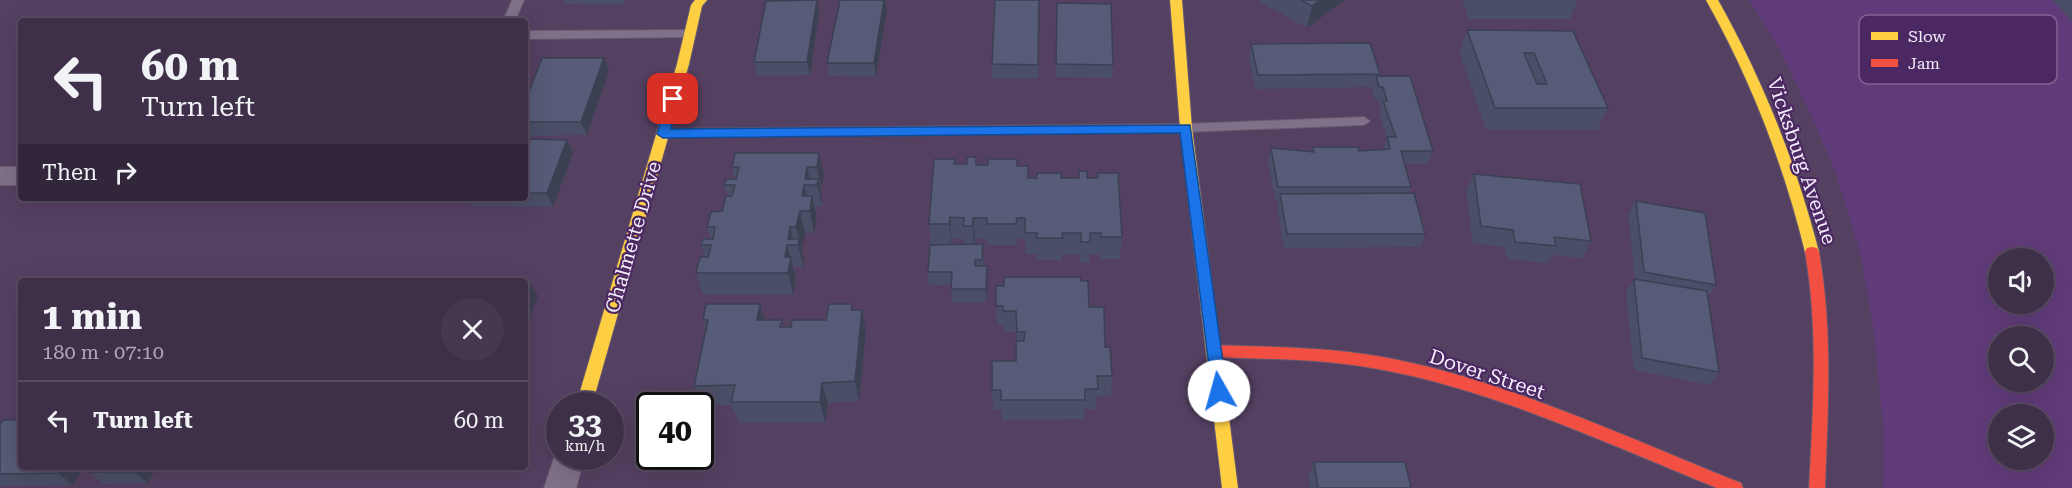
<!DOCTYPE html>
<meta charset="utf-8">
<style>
:root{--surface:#3f3049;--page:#463850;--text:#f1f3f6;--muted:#ada9b4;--line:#584b61}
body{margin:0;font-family:"Roboto Serif",serif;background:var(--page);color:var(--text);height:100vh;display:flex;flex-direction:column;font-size:22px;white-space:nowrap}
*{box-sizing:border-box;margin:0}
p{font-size:20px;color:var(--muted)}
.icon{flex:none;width:33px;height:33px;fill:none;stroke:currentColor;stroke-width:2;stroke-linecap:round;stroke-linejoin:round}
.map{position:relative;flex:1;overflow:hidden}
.details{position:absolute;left:18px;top:278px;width:510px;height:192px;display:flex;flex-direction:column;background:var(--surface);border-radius:6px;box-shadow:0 6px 24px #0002,0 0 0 2px var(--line)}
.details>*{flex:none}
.hud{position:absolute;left:18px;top:18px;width:510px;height:183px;border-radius:6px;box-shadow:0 6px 24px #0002,0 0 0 2px var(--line);background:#3f3049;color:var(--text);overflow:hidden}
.fabs{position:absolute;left:1988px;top:248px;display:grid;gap:12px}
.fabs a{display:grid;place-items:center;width:66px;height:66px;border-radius:50%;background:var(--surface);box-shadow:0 6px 24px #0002,0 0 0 2px var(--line);font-size:30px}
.speed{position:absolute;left:546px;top:392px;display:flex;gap:12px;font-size:30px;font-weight:700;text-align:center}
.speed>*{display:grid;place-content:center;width:78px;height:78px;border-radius:50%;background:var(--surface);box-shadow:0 6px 24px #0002,0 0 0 2px var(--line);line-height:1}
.speed small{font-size:15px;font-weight:400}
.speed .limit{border:3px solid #111;border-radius:9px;background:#fff;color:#111}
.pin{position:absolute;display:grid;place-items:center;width:51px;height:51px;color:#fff;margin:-26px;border-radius:12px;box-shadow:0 3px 9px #0006}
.me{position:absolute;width:66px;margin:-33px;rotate:353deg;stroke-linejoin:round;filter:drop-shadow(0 0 4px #0008)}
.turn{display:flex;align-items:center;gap:21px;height:126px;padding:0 24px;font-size:27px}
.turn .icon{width:78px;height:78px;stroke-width:2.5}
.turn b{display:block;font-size:42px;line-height:51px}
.then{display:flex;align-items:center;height:57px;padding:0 24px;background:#0003;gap:12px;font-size:22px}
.round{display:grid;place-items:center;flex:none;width:63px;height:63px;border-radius:32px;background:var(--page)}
.head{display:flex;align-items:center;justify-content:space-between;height:102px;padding:0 24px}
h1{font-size:36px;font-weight:700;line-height:45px}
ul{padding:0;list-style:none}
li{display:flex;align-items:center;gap:18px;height:78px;padding:0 24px;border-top:2px solid var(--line)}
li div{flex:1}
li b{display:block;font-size:22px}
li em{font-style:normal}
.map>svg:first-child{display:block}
</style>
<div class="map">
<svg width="2072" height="488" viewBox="0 0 2072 488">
<rect width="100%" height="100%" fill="#544061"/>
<path fill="#603b79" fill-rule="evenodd" d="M1749,0h323v488h-189l1,-53 -11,-110 -12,-69 -25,-82 -21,-50 -35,-74zM1998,258h45v45h-45zM1998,336h45v45h-45zM1998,414h45v45h-45z"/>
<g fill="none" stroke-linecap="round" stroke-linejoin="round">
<g stroke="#675970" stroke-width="2">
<path id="lane" d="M512,0h12l-9,21h-12z
M690,30l4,1v6l-169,2v-8z
M1364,117l6,4 -6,4 -178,7 -523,5 -6,-4 6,-4 523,-5z"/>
</g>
<g stroke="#675970" stroke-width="2">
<path id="street" d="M0,167h21v18h-21z
M558,446l2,10h25l-9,32h-32z"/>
</g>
<g stroke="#675970" stroke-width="2">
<path id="slow" d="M695,0h12l-5,6 -13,58 -97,341h-16l101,-341 14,-59z
M1170,0h12l10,128 46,360h-16l-42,-360z
M1706,0h12c45,80 78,163 101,252l-2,4h-10l-2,-4c-22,-89 -54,-172 -99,-252z"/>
</g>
<g stroke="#675970" stroke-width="2">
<path id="jam" d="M1812,247l5,1 2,4c14,79 9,157 6,236h-16c4,-79 10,-157 -4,-236l2,-4z
M1214,345c54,2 109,2 163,11 123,21 248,81 364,127l2,5h-26c-110,-44 -222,-98 -339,-119 -54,-10 -110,-10 -164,-12l-5,-2 -2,-4 2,-4z"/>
</g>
<use href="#lane" fill="#7f7189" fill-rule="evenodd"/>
<use href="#street" fill="#7f7189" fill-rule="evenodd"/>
<use href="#slow" fill="#ffcf43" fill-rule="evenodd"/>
<use href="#jam" fill="#f24e42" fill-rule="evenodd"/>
</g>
<path fill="#4a4e66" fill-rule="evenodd" d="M565,0h60l-2,5 -57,-1z
M817,0l2,13 -9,62 -53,1 -3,-14z
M840,0h45l2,9 -11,68 -46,-1 -3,-13z
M1039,0l-1,78h-46v-14z
M1257,0h88l-38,28z
M1462,0h116l-8,19h-101z
M2053,0h19v22z
M1057,3l56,62 -1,13 -56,-1z
M1467,30l106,1 35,77 -11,22h-111l-27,-78z
M1251,44l129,30 -1,2 54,75 -5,13h-23l6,23 -3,6 17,41 -5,13 -136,1 -7,-41 1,-7h-3l-7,-38 3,-14 41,3 1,-4 46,4 24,-1 4,-13 -8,-22 2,-6 -3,-9h-3l-3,-10 1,-3 -118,2 -6,-31z
M604,58l5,13 -22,64 -62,1v-34z
M525,139l42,1 6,13 -20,54 -81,-1 -5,-8h58z
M819,153l5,22 -3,14h-1l2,11v6h-7l2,11 -3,16h-9l-4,15 3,12 -1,7h-10l3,11 -3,16h-90l-7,-21 9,-16 -4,-12 10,-6 -4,-12 15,-16 6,-15 -4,-11 11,-6 -3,-12z
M976,157l1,8 40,1 11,12h50l1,-7 8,7h10l1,-5 24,64 -2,22h-21v-5h-10v9h-9v-9h-18v6h-25v-6h-12v-15h-8v6h-29l-1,-6h-12l-1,5 10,13 -1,9h4v36h-35l-1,-17h-22l-1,-13 3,-27 -2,-21 26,-65v5h12zM951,239h13l1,5 -14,1z
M1474,174l117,67 -9,17 -30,-3 -5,8 -40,-4 -2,-12 -32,-4 -7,-52z
M1636,201l80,84 -8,12 11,75 -10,13 -75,-15 -8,-78 9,-13 -7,-65z
M1081,281l8,26 16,40 7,29 -1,20h-14l-1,13h-12v10l-82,1 -1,-10h-8l-1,-20 24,-29 1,-29h-13v-6h-7l-1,-20z
M760,304l5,16h17l2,7h7l35,-7 27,-10h9l4,21 -7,70 -31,2 -3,19h-86l-7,-17 -30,1 -8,-20 12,-57 -3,-9z
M0,424l21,42h63l-11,19 -73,1z
M1314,462l97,26h-101l-2,-11z
M92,466h65l-9,17 -44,1 -15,-12z
M376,466h102l-2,6 -98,-2z"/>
<path fill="#3c4053" d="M817,0l2,13 -9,62 -3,-13z
M884,0h1l2,9 -11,68 -2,-14z
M1320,0h25l-38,28 5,-22z
M604,58l5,13 -22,64 -6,-13z
M567,140l6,13 -20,54 -6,-14z
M819,153l5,22 -3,14 -4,-22z
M807,167l4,18 -6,-6z
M818,179l4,21v6l-5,-21z
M804,185l5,21 -7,-10z
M812,196l5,21 -3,16 -4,-22z
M800,211l5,22 -3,15 -6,-21z
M950,217l1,22v6l-2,-21z
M973,218l2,21 -1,9 -1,-22z
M790,227l5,18 -7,-6z
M799,239l5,21 -1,7 -5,-22z
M787,245l9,33 -3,16 -8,-37z
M987,266l1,13 -1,23 -1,-13z
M530,283l8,13 -13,34v-33z
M760,304l6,20 -9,-4z
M862,310l4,21 -7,70 -4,-20z
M822,383l6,20 -3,19 -5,-20z
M62,466h22l-11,19 -15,-12z
M136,466h21l-9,17 -14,-11z
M471,466h7l-2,6z"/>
<path fill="#565b77" stroke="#3c4053" stroke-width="1.5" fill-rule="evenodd" d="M817,0l-10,62h-53l12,-61z
M840,0h44l-10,63h-47z
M995,0h44l-1,65 -46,-1z
M1301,0h19l-8,6z
M1057,3l54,1 2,61 -57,-1z
M1467,30l106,1 35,77h-113zM1524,53h10l13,31h-10z
M1370,43l10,31 -122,1 -7,-31z
M542,58h62l-23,64h-56v-20z
M1376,76h34l23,75h-32l10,36h-133l-7,-39 43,4 -1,-5h45l1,4 31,-2 -3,-12h9l-13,-36h4l-4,-14h-4z
M525,139l42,1 -20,53h-22z
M735,153h84l-2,14h-10l-2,12h13l-1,6h-13l-2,11h10l-2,15h-10l-4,16h-6l-2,12h11l-1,6h-11l-2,12h6l-3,16h-92l4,-16h8l3,-12h-10l2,-6h10l2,-12h-8l4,-15 11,-1 4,-15h6l3,-11h-11l2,-6h10l3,-12h-7z
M967,157h9v8h12v-6h29v7h11v12h9v-5h24v5h18v-7h8v7h11v-5h20l4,64h-21v-4h-11v9h-9v-9h-19l1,5h-26v-5h-12v-15h-8l-1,6h-29v-6h-14v8h-10l1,-8 -14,-1 -1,7h-20l5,-65h21l-1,5h13z
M1474,174l106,10 11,57 -37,-4 2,9 -41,-4 -2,-12 -32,-4z
M1414,193l11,41h-138l-7,-40z
M1636,201l69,12 11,72 -72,-13z
M983,244l-1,16h-7v6h12l-1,23h-35l1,-17h-24l2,-27z
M1004,277h76l1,4h7l1,26h15l1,40h5l2,29h-15l1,13h-13v11h-84v-10h-9v-29h24v-20h8l1,-9h-8l-1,-21h-13v-5h-7v-20h8z
M1634,279l73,12 12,81 -77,-14z
M525,283h5l-5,14z
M706,304h54l-3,16h25l-2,7h11l1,-7h34l3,-16h23l-1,6h11l-7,71 -33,2 -2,19h-89l4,-17 -41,1 14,-66h-5z
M3,420h18v46h41l-4,7 -58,1v-50z
M1314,462h91l6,26h-93z
M92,466h44l-2,6h-45z"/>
<path fill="#1a73e8" stroke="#114b97" stroke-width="1.5" d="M673,95l6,4 -8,30 519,-4 37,266 -2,5 -6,1 -5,-1 -2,-5 -32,-258 -517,5 -6,-4 10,-35z"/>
<g text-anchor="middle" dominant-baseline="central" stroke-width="4.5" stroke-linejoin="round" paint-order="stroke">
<g font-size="20" fill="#f3ecfa" stroke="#4c2863">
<text transform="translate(1802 161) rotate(71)">Vicksburg Avenue</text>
<text transform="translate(633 237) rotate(-74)">Chalmette Drive</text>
<text transform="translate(1487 374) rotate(18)">Dover Street</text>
</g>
</g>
<rect x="1859" y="15" width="198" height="69" rx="9" fill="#4c2863" stroke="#7e6390" stroke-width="1.5"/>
<rect x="1871" y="32" width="27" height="8" fill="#ffcf43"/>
<rect x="1871" y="59" width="27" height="8" fill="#f24e42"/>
<g font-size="16" fill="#f3ecfa">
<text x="1908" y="42">Slow</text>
<text x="1908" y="69">Jam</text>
</g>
</svg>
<div class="fabs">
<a><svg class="icon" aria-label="sound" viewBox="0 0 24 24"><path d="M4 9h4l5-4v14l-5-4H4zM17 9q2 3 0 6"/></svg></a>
<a><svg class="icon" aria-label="search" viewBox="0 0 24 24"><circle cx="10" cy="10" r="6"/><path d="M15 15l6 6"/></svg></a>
<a><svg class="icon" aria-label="layers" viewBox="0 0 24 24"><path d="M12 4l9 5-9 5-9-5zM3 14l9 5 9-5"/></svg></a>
</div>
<div class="speed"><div>33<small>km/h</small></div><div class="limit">40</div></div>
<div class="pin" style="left:673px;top:99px;background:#d93025"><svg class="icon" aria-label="arrive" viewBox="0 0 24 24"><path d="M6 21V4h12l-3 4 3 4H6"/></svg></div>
<svg class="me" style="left:1219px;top:391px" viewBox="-20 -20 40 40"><circle r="19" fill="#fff"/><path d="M0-13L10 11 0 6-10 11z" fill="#1a73e8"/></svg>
<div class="hud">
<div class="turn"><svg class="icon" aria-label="left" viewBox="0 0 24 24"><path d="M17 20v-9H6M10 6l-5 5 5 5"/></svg><div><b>60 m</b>Turn left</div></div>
<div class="then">Then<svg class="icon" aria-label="right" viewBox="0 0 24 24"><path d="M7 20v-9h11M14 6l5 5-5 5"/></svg></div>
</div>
<section class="details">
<div class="head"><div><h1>1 min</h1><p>180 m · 07:10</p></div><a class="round"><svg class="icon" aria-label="close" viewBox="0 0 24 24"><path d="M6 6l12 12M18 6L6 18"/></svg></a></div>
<ul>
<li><svg class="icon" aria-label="left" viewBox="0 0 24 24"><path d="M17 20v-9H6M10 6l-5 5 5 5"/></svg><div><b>Turn left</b></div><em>60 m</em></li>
</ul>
</section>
</div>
